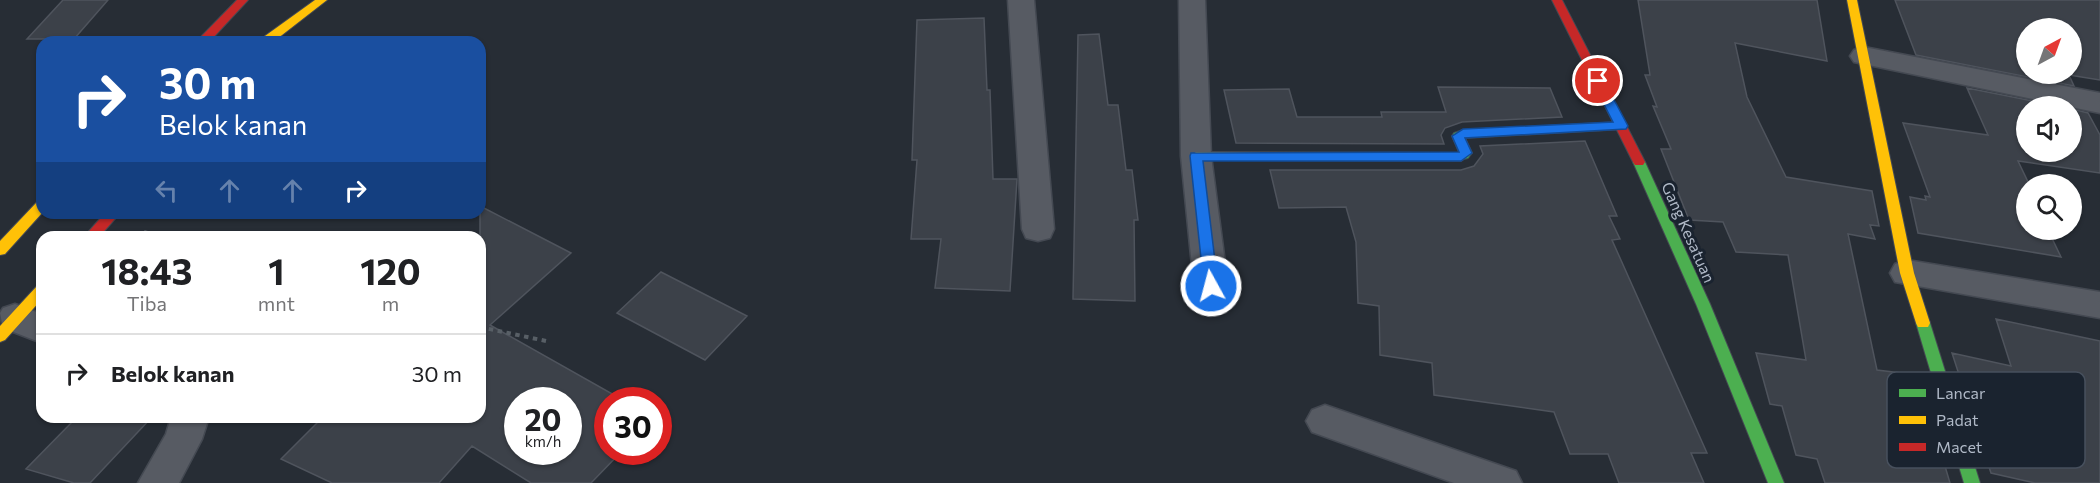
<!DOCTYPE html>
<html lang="id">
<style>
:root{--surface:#fff;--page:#f2f2f2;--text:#202124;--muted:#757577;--line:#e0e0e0}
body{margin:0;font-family:Commissioner,sans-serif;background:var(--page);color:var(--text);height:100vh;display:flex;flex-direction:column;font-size:22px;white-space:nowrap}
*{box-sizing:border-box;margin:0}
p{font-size:20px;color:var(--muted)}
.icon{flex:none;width:33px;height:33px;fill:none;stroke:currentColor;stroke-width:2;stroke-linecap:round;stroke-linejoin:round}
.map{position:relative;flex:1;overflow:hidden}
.panel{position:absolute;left:36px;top:231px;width:450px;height:192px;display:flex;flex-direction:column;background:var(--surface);border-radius:18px;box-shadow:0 2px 4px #0004}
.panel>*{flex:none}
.top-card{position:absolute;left:36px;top:36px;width:450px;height:183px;border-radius:18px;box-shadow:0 2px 4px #0004;background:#1a4fa0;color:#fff;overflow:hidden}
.needle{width:39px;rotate:41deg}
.controls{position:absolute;left:2016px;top:18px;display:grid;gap:12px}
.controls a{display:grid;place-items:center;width:66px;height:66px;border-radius:50%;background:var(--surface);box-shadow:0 2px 4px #0004;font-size:30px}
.speed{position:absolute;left:504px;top:387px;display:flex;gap:12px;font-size:30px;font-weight:700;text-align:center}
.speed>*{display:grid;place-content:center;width:78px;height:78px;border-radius:50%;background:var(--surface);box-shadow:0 2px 4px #0004;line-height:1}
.speed small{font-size:15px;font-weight:400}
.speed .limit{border:9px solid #d22;background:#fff;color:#111}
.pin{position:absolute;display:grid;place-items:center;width:51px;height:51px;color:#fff;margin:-26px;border:3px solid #fff;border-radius:50%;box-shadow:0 2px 6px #0007}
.me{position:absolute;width:66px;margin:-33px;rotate:353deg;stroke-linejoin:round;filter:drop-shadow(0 0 4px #0008)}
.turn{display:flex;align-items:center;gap:21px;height:126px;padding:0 24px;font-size:27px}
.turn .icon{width:78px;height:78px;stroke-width:2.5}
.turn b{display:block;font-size:42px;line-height:51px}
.lanes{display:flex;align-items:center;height:57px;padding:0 24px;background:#0003;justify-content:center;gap:30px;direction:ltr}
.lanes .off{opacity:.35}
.eta{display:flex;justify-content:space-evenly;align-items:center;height:102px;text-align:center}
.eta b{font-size:36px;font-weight:700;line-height:42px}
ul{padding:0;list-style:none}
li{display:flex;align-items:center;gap:18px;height:78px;padding:0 24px;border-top:2px solid var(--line)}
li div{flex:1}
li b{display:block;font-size:22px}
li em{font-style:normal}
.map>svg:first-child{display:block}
</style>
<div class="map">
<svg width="2100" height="483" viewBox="0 0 2100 483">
<rect width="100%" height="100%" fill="#272d35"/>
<path fill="#3c4149" stroke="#4f545d" stroke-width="1.5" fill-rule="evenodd" d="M63,0h45l-34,39h-47z
M1638,0h179l10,61 -92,-18 12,54 39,80 86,14 7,35 -9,-1 5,14 -27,-5 29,136 41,5 32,108h-125l-8,-24 -21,-4 -14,-49 -12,-2 -14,-51 50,7 -18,-105 -52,-3 -13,-30 -34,-2 -28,-71h10l-18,-43 4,1 -12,-32h5z
M1895,0h205v80l-31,-5 5,11 -158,-31zM2026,28h46v46h-46z
M984,18l3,72h3l3,89h24l-7,112 -75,-3 6,-49h-30l6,-79h-5l5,-140z
M1099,34l9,71h10l8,65h6l6,50h-4l1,81 -62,-2 5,-264z
M1438,87l112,1 12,29 -100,5 -17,6 -4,7 3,9 -208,-1 -12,-53 65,-1 8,28h85l-1,-5h65z
M1967,88l91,18h-32v46h46v-43l16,4 12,22v38l-82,-12 11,23 -3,46h22l13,27 -143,-24 -8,-36 16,3 -1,-4 5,1 -27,-74 85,12z
M1585,141l32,75h-8l11,23 -8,1 95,213h-16l13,30h-85l-11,-29h-38l-16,-42 -120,-17 -2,-32 -52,-8 -1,-49 -21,-3 -2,-61 -10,-35 -67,1 -9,-38h191l13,-4 9,-12 -3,-8z
M480,206l91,47 -81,72 133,75h-15v52h13l-30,31h-60l-59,-37 -33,37h-107l-51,-24 42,-42h157zM518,400h50v52h-50z
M661,272l86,44 -42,44 -88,-47z
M1996,319l104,22v142h-65l-44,-10 -39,-120 59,13z
M77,417h75l-62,66h-16l-48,-14z"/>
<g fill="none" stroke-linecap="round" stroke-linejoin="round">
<g stroke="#444952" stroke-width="3">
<path id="street" d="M1008,0h26l20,229 -4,9 -12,3 -12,-3 -4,-9z
M1179,0h26l6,156 17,130 -5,9 -12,4 -12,-4 -5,-9 -13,-130z
M1864,47l236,46v20l-246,-51 -4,-6 4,-6z
M1907,260l193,32v26l-205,-36 -5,-9 5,-9z
M15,304l27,10v29l-39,-15 -3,-15 3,-5z
M1325,405l191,66 6,12h-68l-142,-51 -6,-11 6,-11z
M171,417h38l-7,22 -23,44h-41l28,-49z"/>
</g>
<g stroke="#444952" stroke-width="2">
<path id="fast" d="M1621,122l4,1 2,3 -2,3 -160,9 7,15 -4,5 -4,1 -6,-4 1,-3 -7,-16 2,-3 9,-3z
M1639,158l6,4 65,142 74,179h-16l-72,-179 -63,-142z
M1923,317l5,2 2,4 50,160h-16l-48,-160 2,-4z"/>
</g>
<g stroke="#444952" stroke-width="2">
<path id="slow" d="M315,0h12l-54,42h-8v-6z
M1847,0h10l57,273 16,50 -2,4h-10l-2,-4 -16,-50z
M1464,151l6,4 -9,6 -265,-1 -6,-4 6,-4 262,1z
M42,200v13l-37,41 -5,1v-14l37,-39z
M42,285v14l-37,41 -5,2v-16l37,-40z"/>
</g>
<g stroke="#444952" stroke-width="2">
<path id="jam" d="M237,0h11l-39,42h-13z
M1552,0h10l83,162 -2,3h-8l-2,-3z
M105,213h15l-21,24h-15z"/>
</g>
<path stroke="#585f66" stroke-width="4" stroke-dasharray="4.5 4.5" stroke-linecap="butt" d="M144,232l19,5
M480,327l66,14"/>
<use href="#street" fill="#575b63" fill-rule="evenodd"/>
<use href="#fast" fill="#4caf50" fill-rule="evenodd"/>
<use href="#slow" fill="#ffc107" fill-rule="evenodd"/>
<use href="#jam" fill="#c62828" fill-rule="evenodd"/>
</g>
<path fill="#1a73e8" stroke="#114b97" stroke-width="1.5" d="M1598,77l6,4 24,45 -2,3 -161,9 7,15 -11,8h-258l15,125 -7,5 -7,-5 -14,-130 1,-3 268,-1 -7,-16 11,-7 150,-7 -21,-41z"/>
<g text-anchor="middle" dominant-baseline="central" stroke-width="6" stroke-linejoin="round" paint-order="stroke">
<g font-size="16" fill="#b0b9c7" stroke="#1a232f">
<text transform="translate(1689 232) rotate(66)">Gang Kesatuan</text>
</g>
</g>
<rect x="1887" y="372" width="198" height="96" rx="9" fill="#1a232f" stroke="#47505d" stroke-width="1.5"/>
<rect x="1899" y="389" width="27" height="8" fill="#4caf50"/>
<rect x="1899" y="416" width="27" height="8" fill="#ffc107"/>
<rect x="1899" y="443" width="27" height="8" fill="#c62828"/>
<g font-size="16" fill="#b0b9c7">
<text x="1936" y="399">Lancar</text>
<text x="1936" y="426">Padat</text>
<text x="1936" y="453">Macet</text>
</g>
</svg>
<div class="controls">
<a><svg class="needle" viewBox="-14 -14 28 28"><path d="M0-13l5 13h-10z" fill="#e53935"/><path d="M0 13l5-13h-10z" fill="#757577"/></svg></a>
<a><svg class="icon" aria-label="sound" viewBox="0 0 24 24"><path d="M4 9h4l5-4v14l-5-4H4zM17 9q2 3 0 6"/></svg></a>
<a><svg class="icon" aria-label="search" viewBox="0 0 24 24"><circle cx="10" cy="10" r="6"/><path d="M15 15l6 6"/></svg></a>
</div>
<div class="speed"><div>20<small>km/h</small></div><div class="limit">30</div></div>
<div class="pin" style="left:1598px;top:81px;background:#d93025"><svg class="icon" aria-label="arrive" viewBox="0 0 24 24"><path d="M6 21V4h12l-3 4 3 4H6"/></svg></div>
<svg class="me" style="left:1211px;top:286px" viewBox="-20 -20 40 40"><circle r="17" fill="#1a73e8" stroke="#fff" stroke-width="3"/><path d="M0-11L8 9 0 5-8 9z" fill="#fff"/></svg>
<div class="top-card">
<div class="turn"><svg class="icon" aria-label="right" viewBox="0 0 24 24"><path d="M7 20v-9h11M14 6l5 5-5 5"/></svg><div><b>30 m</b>Belok kanan</div></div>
<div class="lanes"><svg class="icon off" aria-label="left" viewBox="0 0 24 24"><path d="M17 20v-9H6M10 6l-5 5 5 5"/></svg><svg class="icon off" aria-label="ahead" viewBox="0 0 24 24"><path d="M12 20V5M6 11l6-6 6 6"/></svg><svg class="icon off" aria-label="ahead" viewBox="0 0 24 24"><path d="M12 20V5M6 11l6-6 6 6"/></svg><svg class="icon" aria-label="right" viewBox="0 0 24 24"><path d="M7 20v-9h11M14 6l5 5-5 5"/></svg></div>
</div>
<section class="panel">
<div class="eta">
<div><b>18:43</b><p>Tiba</p></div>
<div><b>1</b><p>mnt</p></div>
<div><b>120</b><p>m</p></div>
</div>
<ul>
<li><svg class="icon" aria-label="right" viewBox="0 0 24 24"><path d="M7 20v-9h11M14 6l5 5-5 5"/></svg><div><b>Belok kanan</b></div><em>30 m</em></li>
</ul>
</section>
</div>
